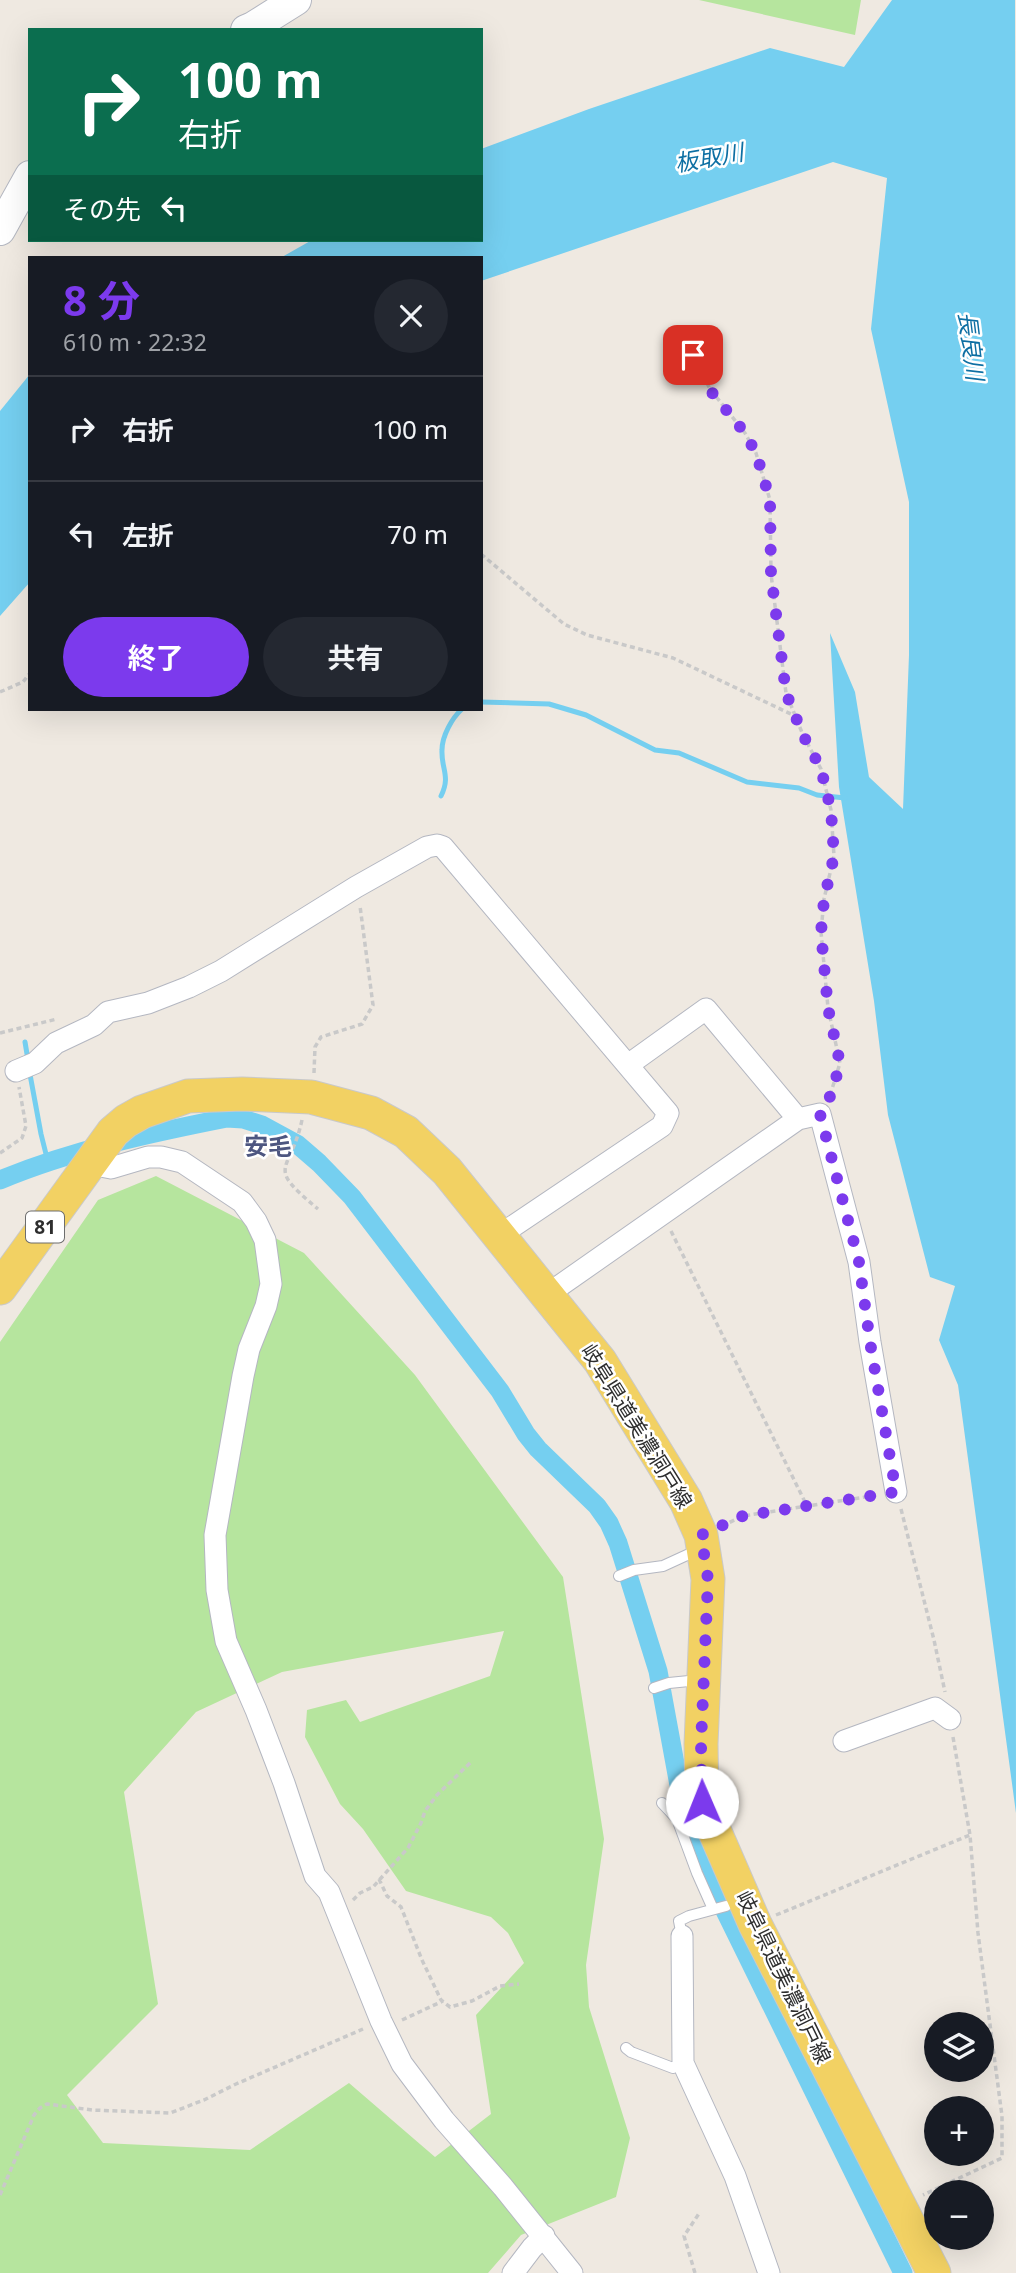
<!DOCTYPE html>
<html lang="ja">
<meta charset="utf-8">
<style>
:root{--surface:#171b24;--page:#242831;--text:#f1f3f6;--muted:#9ea1a6;--line:#363941;--accent:#7c3aed}
body{margin:0;font-family:"Noto Sans","Noto Sans JP",sans-serif;background:var(--page);color:var(--text);height:100vh;display:flex;flex-direction:column;font-size:26px;white-space:nowrap}
*{box-sizing:border-box;margin:0}
p{font-size:23px;color:var(--muted)}
.icon{flex:none;width:38px;height:38px;fill:none;stroke:currentColor;stroke-width:2;stroke-linecap:round;stroke-linejoin:round}
.map{position:relative;flex:1;overflow:hidden}
.side{position:absolute;left:28px;top:256px;width:455px;height:455px;display:flex;flex-direction:column;background:var(--surface);border-radius:0px;box-shadow:0 7px 28px #0002}
.side>*{flex:none}
.top-card{position:absolute;left:28px;top:28px;width:455px;height:214px;border-radius:0px;box-shadow:0 7px 28px #0002;background:#0b6e4f;color:#fff;overflow:hidden}
.tools{position:absolute;left:924px;top:2012px;display:grid;gap:14px}
.tools a{display:grid;place-items:center;width:70px;height:70px;border-radius:50%;background:var(--surface);box-shadow:0 7px 28px #0002;font-size:35px}
.pin{position:absolute;display:grid;place-items:center;width:60px;height:60px;color:#fff;margin:-30px;border-radius:14px;box-shadow:0 4px 10px #0006}
.me{position:absolute;width:77px;margin:-38px;rotate:359deg;stroke-linejoin:round;filter:drop-shadow(0 0 5px #0008)}
.turn{display:flex;align-items:center;gap:24px;height:147px;padding:0 35px;font-size:32px}
.turn .icon{width:91px;height:91px;stroke-width:2.5}
.turn b{display:block;font-size:49px;line-height:60px}
.then{display:flex;align-items:center;height:66px;padding:0 35px;background:#0003;gap:14px;font-size:26px}
.round{display:grid;place-items:center;flex:none;width:74px;height:74px;border-radius:37px;background:var(--page)}
.summary{display:flex;align-items:center;justify-content:space-between;height:119px;padding:0 35px}
h1{font-size:42px;font-weight:700;line-height:52px;color:var(--accent)}
.cta{display:flex;gap:14px;margin-top:auto;padding:14px 35px}
.cta a{flex:1;height:80px;border-radius:42px;background:var(--accent);color:#fff;font-size:28px;font-weight:700;line-height:80px;text-align:center}
.cta a+a{background:var(--page);color:var(--text)}
ul{padding:0;list-style:none}
li{display:flex;align-items:center;gap:21px;height:105px;padding:0 35px;border-top:2px solid var(--line)}
li div{flex:1}
li b{display:block;font-size:26px}
li em{font-style:normal}
.map>svg:first-child{display:block}
</style>
<div class="map">
<svg width="1016" height="2273" viewBox="0 0 1016 2273">
<rect width="100%" height="100%" fill="#efe9e1"/>
<path fill="#b6e59e" fill-rule="evenodd" d="M699,0h162l-6,35z
M156,1176l148,77 111,122 148,202 41,262 -18,126 3,42 41,131 -14,59 -95,38 -33,38h-488v-931l98,-142zM504,1631l-14,45 -130,46 -14,-22 -39,10 -2,27 35,67 23,25 43,62 85,26 17,16 16,30 -48,52 15,99 -56,43 -86,-74 -99,67 -147,-7 -36,-48 91,-91 -34,-212 72,-80 86,-40z"/>
<path fill="#75cff0" d="M892,0h123l1,1813 -58,-428 -19,-45 16,-54 -25,-9 -42,-162 -14,-114 -35,-214 -9,-154 25,59 14,85 34,32 6,-154v-153l-38,-173 16,-151 -54,-16 -352,119v-24h-199l30,-17h169v-91l108,-40 181,-61 74,19z
M30,374v208l-30,34v-205z"/>
<g fill="none" stroke-linecap="round" stroke-linejoin="round">
<path stroke="#75cff0" stroke-width="5" d="M481,702l68,2 37,11 69,35 24,3 68,29 52,6 18,7 28,3
M441,796c10,-20 0,-27 1,-46 0,-14 10,-32 20,-41
M25,1042l3,18
M29,1069l12,65 7,28"/>
<path stroke="#75cff0" stroke-width="19" d="M0,1180c72,-30 151,-47 227,-62l16,1 19,6 35,19 22,19 33,34 148,194 26,43 12,15 59,57 12,17 9,20 40,128 25,136 20,59 200,407"/>
<g stroke="#b4b7c1" stroke-width="12">
<path id="lane" d="M619,1576l15,-6 29,-4 37,-17
M654,1688l15,-5 30,-3
M675,1793l13,-7 11,-2
M662,1803l15,16 20,54 16,36
M682,1936l-3,-15 10,-5 37,-10
M626,2048l5,4 42,16 10,-5"/>
</g>
<g stroke="#b4b7c1" stroke-width="23">
<path id="street" d="M16,1071l19,-8 21,-20 38,-18 14,-13 40,-9 41,-16 32,-16 135,-84 71,-40 10,-2 6,2 225,266 -6,13 -162,109
M798,1119l22,-5 39,148 11,80 26,150
M90,1164l21,4 37,-11h13l21,5 60,40 14,19 9,19 6,44 -5,22 -17,43 -6,27 -28,159 2,55 9,51 30,69 28,73 31,93 14,16 52,129 21,43 42,56 59,67 69,86
M548,1294l250,-175 -92,-110 -78,56
M844,1741l91,-33 15,11
M682,1936l1,127 52,113 34,97
M513,2273l19,-25 12,-12"/>
</g>
<g stroke="#b4b7c1" stroke-width="32">
<path id="secondary" d="M246,30l7,-3 43,-27
M0,230l30,-54"/>
</g>
<g stroke="#c9c9c9" stroke-width="35">
<path id="primary" d="M0,1288l113,-156 13,-11 16,-9 46,-16 54,-2 69,3 60,16 35,19 41,39 153,190 86,140 15,34 7,44 -7,165 1,58 53,122 179,349"/>
</g>
<path stroke="#c9c9c9" stroke-width="3.5" stroke-dasharray="5 3.5" stroke-linecap="butt" d="M666,330l27,25 17,34 35,44 11,20 14,47 1,74 15,119 17,42 18,34 10,41 3,46 -10,43 -3,33 7,76 12,55 -11,36
M481,554l83,70 23,11 86,23 120,57
M0,692l23,-10 7,-9
M0,1033l57,-14
M314,1073l1,-26 6,-10 41,-13 11,-19 -13,-99
M302,1120c-12,55 -38,44 16,89
M0,1153l22,-15 4,-12 -7,-39
M671,1231l136,275
M901,1509l33,131 11,52
M722,1526l21,-10 135,-21
M953,1737l17,98
M379,1879l8,17 14,11 21,53 19,40 9,7 22,-6 28,-15 19,-2
M353,1900l7,-7 13,-6 35,-39 13,-25 4,-12 12,-16 35,-34
M776,1915l194,-80 8,98 24,183v42l-79,37
M402,2020l41,-19
M0,2195l34,-80 6,-7 7,-4 45,6 78,3 34,-13 32,-16 127,-55
M695,2273l-11,-37 16,-24"/>
<use href="#lane" stroke="#fff" stroke-width="10"/>
<use href="#street" stroke="#fff" stroke-width="21"/>
<use href="#secondary" stroke="#fff" stroke-width="30"/>
<use href="#primary" stroke="#f2d163" stroke-width="33"/>
</g>
<g fill="none" stroke-linecap="round" stroke-linejoin="round">
<path stroke="#7c3aed" stroke-width="12" stroke-dasharray="0 21.6" d="M693,355l16,34 36,44 11,20 7,23 7,24 1,74 15,119 17,42 18,34 10,41 3,46 -10,44 -3,32 7,76 12,55 -8,30 -12,21 39,148 11,80 26,150 -153,24 -42,19 7,44 -7,165 1,58"/>
</g>
<g text-anchor="middle" dominant-baseline="central" stroke-width="5" stroke-linejoin="round" paint-order="stroke">
<rect fill="#fff" stroke="#6d6d6d" stroke-width="2" x="26" y="1211.5" width="38" height="31" rx="5"/>
<g font-size="19" font-weight="bold" fill="#2e2e2e">
<text x="45" y="1227">81</text>
</g>
<g font-size="21" fill="#2e2e2e" stroke="#fff">
<text transform="translate(637 1426) rotate(58)">岐阜県道美濃洞戸線</text>
<text transform="translate(784 1977) rotate(64)">岐阜県道美濃洞戸線</text>
</g>
<g font-size="23" font-style="italic" fill="#0d6fa3" stroke="#fff">
<text transform="translate(709 157) rotate(-10)">板取川</text>
<text transform="translate(972 346) rotate(83)">長良川</text>
</g>
<g font-size="24" font-weight="bold" fill="#4d5680" stroke="#fff">
<text x="268" y="1145">安毛</text>
</g>
</g>
</svg>
<div class="tools">
<a><svg class="icon" aria-label="layers" viewBox="0 0 24 24"><path d="M12 4l9 5-9 5-9-5zM3 14l9 5 9-5"/></svg></a>
<a>+</a>
<a>−</a>
</div>
<div class="pin" style="left:693px;top:355px;background:#d93025"><svg class="icon" aria-label="arrive" viewBox="0 0 24 24"><path d="M6 21V4h12l-3 4 3 4H6"/></svg></div>
<svg class="me" style="left:702px;top:1802px" viewBox="-20 -20 40 40"><circle r="19" fill="#fff"/><path d="M0-13L10 11 0 6-10 11z" fill="#7c3aed"/></svg>
<div class="top-card">
<div class="turn"><svg class="icon" aria-label="right" viewBox="0 0 24 24"><path d="M7 20v-9h11M14 6l5 5-5 5"/></svg><div><b>100 m</b>右折</div></div>
<div class="then">その先<svg class="icon" aria-label="left" viewBox="0 0 24 24"><path d="M17 20v-9H6M10 6l-5 5 5 5"/></svg></div>
</div>
<section class="side">
<div class="summary"><div><h1>8 分</h1><p>610 m · 22:32</p></div><a class="round"><svg class="icon" aria-label="close" viewBox="0 0 24 24"><path d="M6 6l12 12M18 6L6 18"/></svg></a></div>
<ul>
<li><svg class="icon" aria-label="right" viewBox="0 0 24 24"><path d="M7 20v-9h11M14 6l5 5-5 5"/></svg><div><b>右折</b></div><em>100 m</em></li>
<li><svg class="icon" aria-label="left" viewBox="0 0 24 24"><path d="M17 20v-9H6M10 6l-5 5 5 5"/></svg><div><b>左折</b></div><em>70 m</em></li>
</ul>
<div class="cta"><a>終了</a><a>共有</a></div>
</section>
</div>
